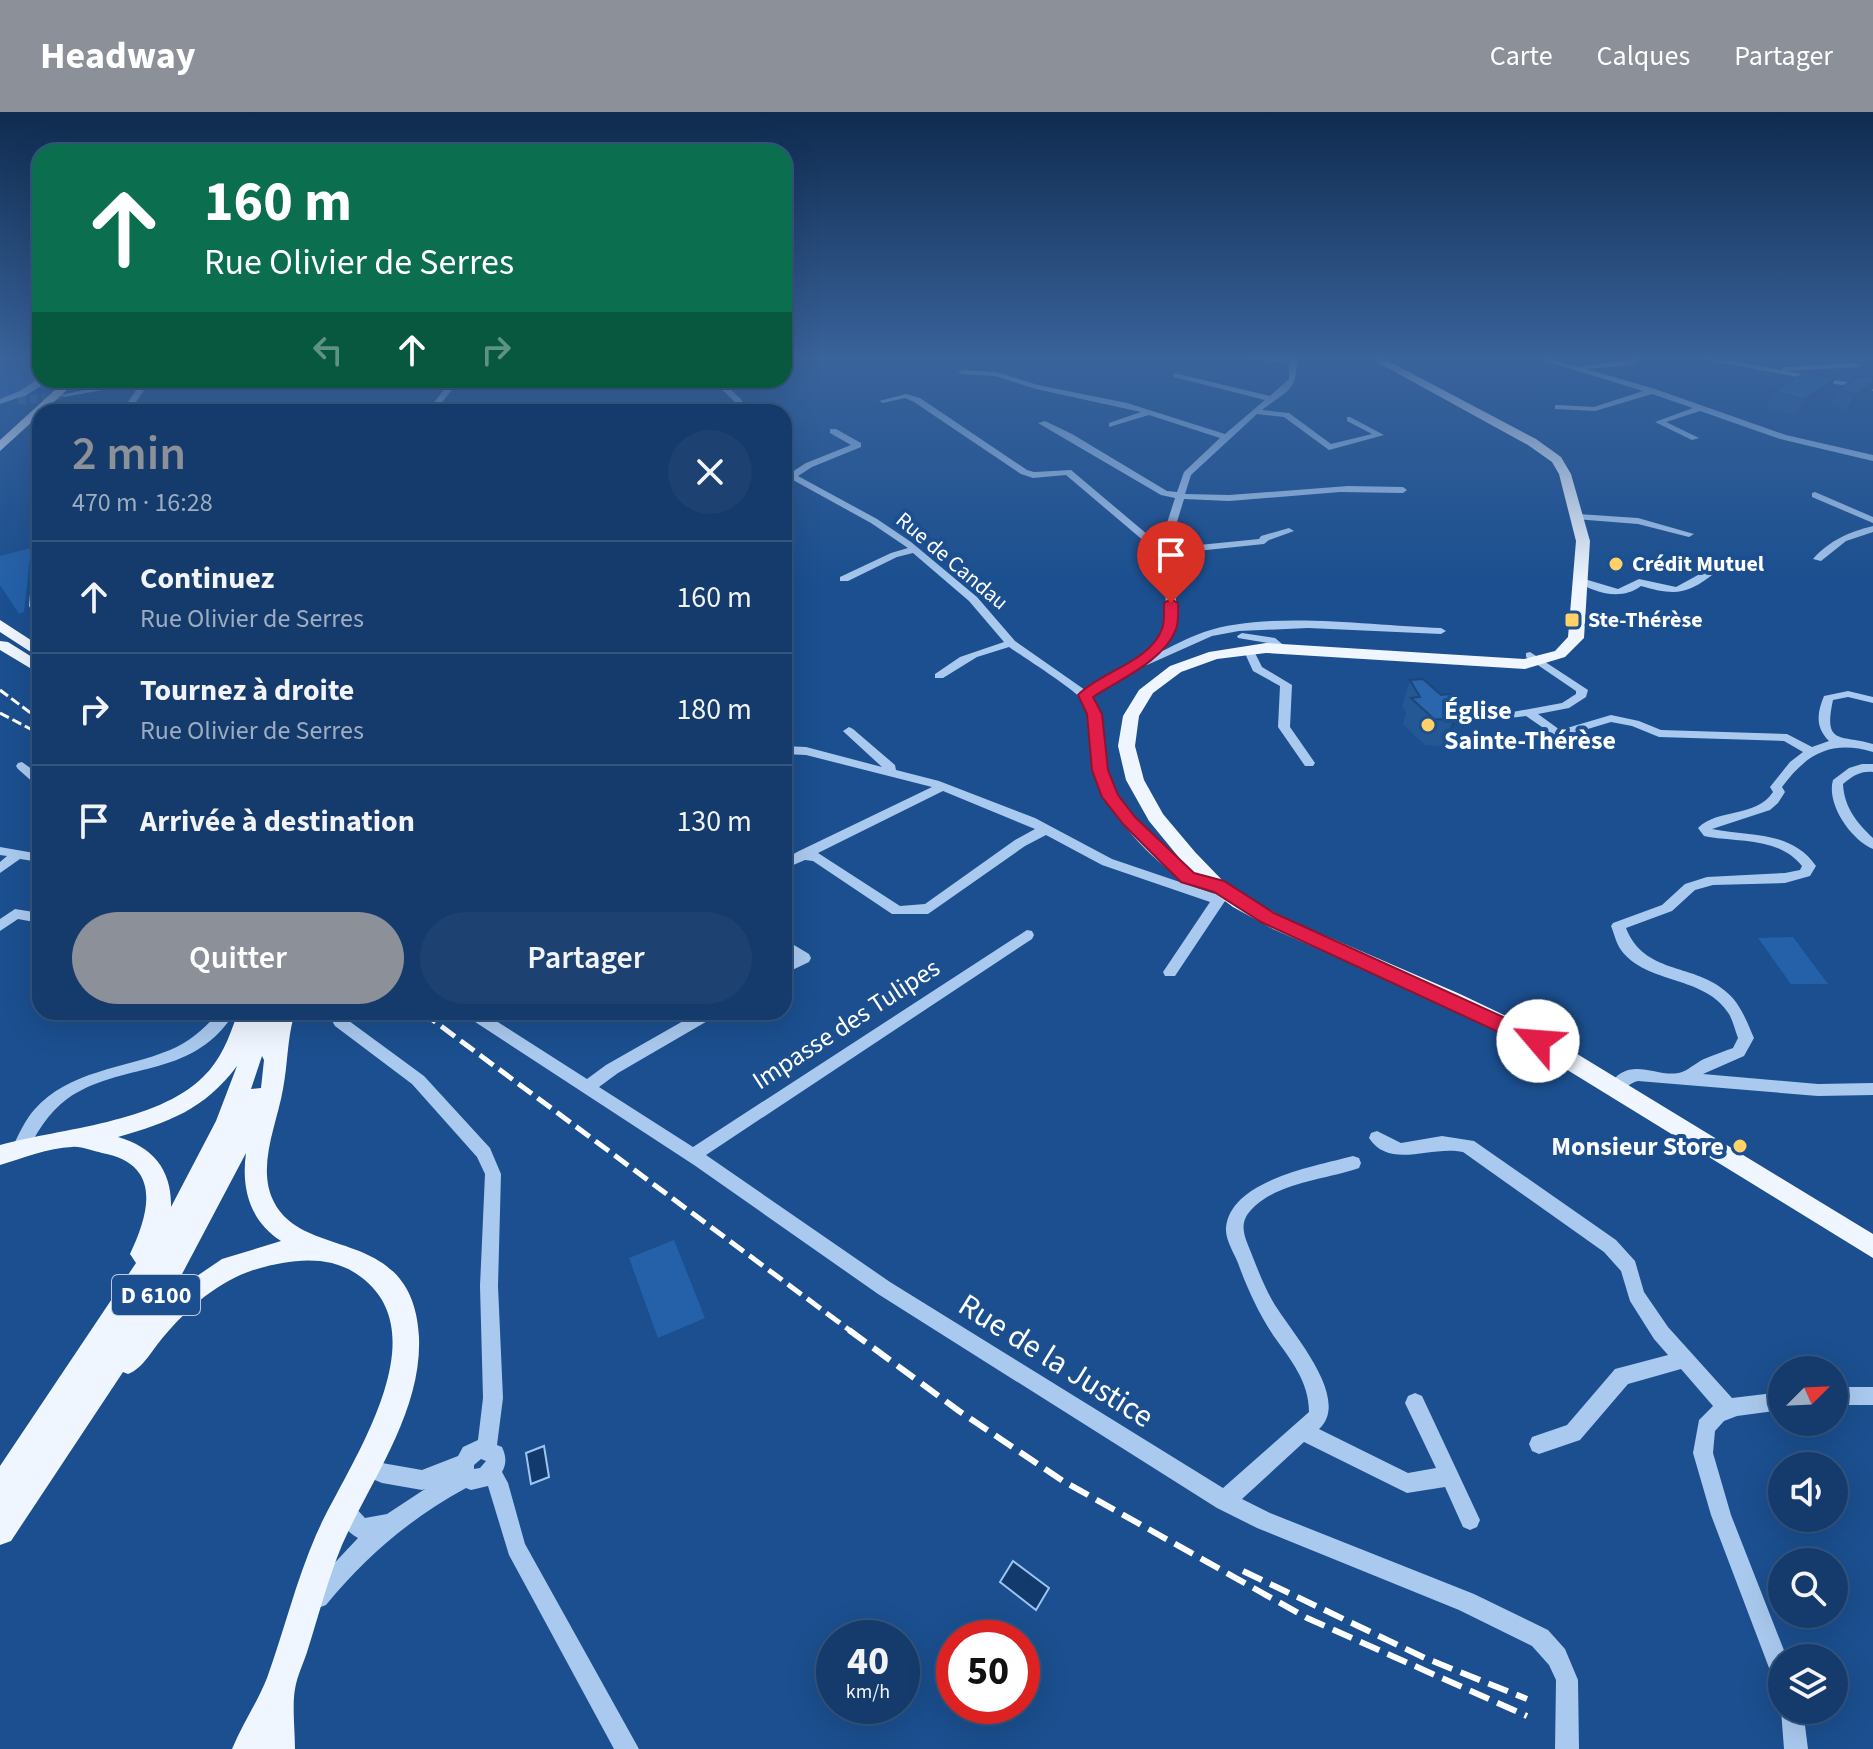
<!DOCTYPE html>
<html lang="fr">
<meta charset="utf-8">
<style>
:root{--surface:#143b6b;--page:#1d4271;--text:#f1f3f6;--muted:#9dadc1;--line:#33557e;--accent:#8c9099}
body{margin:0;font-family:"Source Sans 3",sans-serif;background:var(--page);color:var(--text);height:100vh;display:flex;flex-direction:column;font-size:30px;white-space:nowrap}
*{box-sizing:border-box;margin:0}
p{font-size:26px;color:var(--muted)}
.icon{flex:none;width:44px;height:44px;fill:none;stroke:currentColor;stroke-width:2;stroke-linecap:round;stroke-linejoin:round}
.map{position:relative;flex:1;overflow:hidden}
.panel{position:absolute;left:32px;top:292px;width:760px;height:616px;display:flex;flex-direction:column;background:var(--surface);border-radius:24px;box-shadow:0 8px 32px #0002,0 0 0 2px var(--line)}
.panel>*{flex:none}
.hud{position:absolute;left:32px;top:32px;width:760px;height:244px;border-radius:24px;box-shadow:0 8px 32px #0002,0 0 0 2px var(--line);background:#0b6e4f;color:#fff;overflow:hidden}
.needle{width:52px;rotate:66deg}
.buttons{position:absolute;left:1768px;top:1244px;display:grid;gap:16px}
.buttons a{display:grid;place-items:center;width:80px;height:80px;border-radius:50%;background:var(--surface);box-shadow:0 8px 32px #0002,0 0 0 2px var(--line);font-size:40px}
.speed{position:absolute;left:816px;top:1508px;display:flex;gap:16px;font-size:40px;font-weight:700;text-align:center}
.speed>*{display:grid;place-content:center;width:104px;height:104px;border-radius:50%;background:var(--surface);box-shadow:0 8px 32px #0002,0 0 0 2px var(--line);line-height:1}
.speed small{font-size:20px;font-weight:400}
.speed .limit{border:12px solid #d22;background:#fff;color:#111}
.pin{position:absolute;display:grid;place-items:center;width:68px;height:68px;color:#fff;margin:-82px -34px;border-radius:50% 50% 50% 0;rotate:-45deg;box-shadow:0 0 8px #0007}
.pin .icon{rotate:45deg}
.me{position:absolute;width:88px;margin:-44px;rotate:297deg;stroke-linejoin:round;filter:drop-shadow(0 0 6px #0008)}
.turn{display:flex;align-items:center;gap:28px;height:168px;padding:0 40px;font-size:36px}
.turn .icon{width:104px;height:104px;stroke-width:2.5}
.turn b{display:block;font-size:56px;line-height:68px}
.lanes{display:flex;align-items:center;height:76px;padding:0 40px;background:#0003;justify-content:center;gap:40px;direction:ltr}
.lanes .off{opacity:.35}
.round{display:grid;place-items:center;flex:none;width:84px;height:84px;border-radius:42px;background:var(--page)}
.head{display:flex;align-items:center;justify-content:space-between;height:136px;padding:0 40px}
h1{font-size:48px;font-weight:600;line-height:60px;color:var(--accent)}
.primary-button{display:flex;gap:16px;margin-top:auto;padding:16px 40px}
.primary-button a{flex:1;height:92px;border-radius:48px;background:var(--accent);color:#fff;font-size:32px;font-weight:600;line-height:92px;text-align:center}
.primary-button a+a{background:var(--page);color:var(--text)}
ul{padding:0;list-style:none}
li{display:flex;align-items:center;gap:24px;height:112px;padding:0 40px;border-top:2px solid var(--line)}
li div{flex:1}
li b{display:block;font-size:30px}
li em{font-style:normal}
header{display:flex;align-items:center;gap:48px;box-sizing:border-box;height:112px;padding:0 40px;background:var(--accent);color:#fff}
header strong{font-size:38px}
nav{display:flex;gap:44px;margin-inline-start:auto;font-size:28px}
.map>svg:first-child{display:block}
</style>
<header>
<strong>Headway</strong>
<nav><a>Carte</a><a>Calques</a><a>Partager</a></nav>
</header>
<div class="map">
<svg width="1873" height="1637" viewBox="0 0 1873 1637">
<rect width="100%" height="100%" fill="#1b4f8f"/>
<path fill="#2461a8" d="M40,252v15l-25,15 -15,5v-30z
M31,436l-7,64 -5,2 -19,-29v-29z
M1793,825l35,47h-37l-33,-46z
M674,1128l31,78 -47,20 -29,-80z"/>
<path fill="#123a6d" stroke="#9cc4f0" stroke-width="2" d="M544,1334l5,31 -18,7 -5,-31z
M1013,1449l36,27 -13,22 -36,-28z"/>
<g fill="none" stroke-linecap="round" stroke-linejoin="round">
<path stroke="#9cc4f0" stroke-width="2" d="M19,287l29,-19"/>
<path stroke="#3d69a0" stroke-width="8" stroke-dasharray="8 4" stroke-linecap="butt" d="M18,289l45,-6"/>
<path fill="#a9c9ee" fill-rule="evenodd" d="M1228,244l61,2v-2h8c0,36 -8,33 -35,54l27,3 42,31 41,-10 -25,-13v-4h3l34,18 -55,15 -45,-33 -27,-3 -66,61 -6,19 44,1 119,-9 55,1 4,3 -4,3 -63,-1 -111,9 -45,-2 -15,49 90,-9 2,-3 28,-8 5,3 -25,9 -5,4 -96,10c3,20 14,58 6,76 -5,10 -13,17 -20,25 17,-8 33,-17 50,-23 65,-22 168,-6 237,-4l5,3 -5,3 -133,-6 -69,3 -27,5 -65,29h-8l-48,31c14,23 7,48 15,73 11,38 60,96 98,110 6,2 13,2 19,4l2,3 -7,5c-14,-3 -27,-7 -40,-15 -33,-21 -76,-70 -85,-109 -5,-21 1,-46 -10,-66 -7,-11 -60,-44 -74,-54l-32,10 -34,21h-8v-4l25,-17 44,-15 -35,-41 -56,-48 -16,4 -49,24h-8v-4l51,-24 17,-5 -37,-25 -78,-43 -9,7v-8l3,-3 -3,-2v-7l8,5 14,-9 45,-18 -21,-12v-4h6l25,14v4l-49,20 -14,9 79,43 34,23 66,55 38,44 70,49c22,-14 70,-37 79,-62 7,-18 -3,-55 -6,-75l-92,-78 -33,3 -12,-4 -107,-72 -9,-4 -22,5 -4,-2 27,-7 14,4 107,72 7,2 37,-2 89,75 15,-47 -14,-3 -123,-72 7,-2 27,13 95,57 10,1 7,-20 36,-34 -71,-23 -40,12v-4l32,-11 -105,-23 -41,-13 -33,-2 -4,-2 4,-2 34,2 42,13 89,18 98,31 40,-34 -91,-23v-4l96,23 19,-17v-16l-57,-5z
M1530,244h12l36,11 73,-11 -19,9 -46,4 69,20 131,46 87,20v6l-93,-22 -80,-28 -34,11 33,16 -7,2 -37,-18 38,-14 -41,-14 -57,17 -40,-2v-4h3l36,2 49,-16z
M1685,244h16l80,14 3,-3 72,-4 4,2 -1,2 -73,4 87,16v4z
M39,266l7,2 -20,15 -26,9v-5l20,-8z
M134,268h17l-22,32h-8l20,-29 -77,14 -4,-2z
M451,268h8l-24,32h-8z
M712,268h8l21,19 7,13h-8l-5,-10z
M1815,380l58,25v6l-61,-26v-4z
M1578,402l60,4 56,16 -5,3 -51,-13 -63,-5v-4z
M1873,414v6l-27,9 -25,20 -8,-2c17,-19 36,-27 60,-33z
M40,419l-1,75 1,12 -4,-1 -7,-11 6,-72z
M1709,457l8,2c-29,24 -42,25 -76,15 -20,15 -46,7 -65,-5l5,-3 37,11 21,-10 37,8z
M1242,521l33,5 12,10 -5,3 -14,-8 -30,-5 -1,-2z
M1248,534l5,3 9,18 30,18 -2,42 25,36 -2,3h-8l-27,-39 2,-41 -27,-15 -10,-22z
M1530,540l58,38 -2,7 -17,11 -31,6 22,16 51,-15 28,6 22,9 126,4 25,13 17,-6c-14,-14 -12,-28 -5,-45l24,-5 25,6v6l-25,-6 -15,3c-10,46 7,34 40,44v8c-41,-12 -66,1 -91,35l3,5 -7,11 -8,7 -58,19c38,8 79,1 104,37l-6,10 -25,7 -72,2 -18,5 -23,21 -46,17c18,46 65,35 98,62 16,12 22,30 30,48l-10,18 -41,18 115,10 55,-1v12l-55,1 -180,-15c-11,2 -16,14 -28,10l-2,-4c21,-35 50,-7 74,-15 8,-3 15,-10 22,-13 10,-4 20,-8 29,-11l5,-10c-3,-8 -5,-17 -9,-24 -24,-39 -82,-29 -108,-64 -5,-7 -7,-17 -10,-24l2,-3 49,-18 23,-21 22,-7 78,-4 15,-3 2,-4c-22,-28 -61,-24 -93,-29l-5,-1 -6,-8c20,-20 58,-10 75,-36l-3,-5 20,-25 13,-10 -19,-11 -125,-4 -27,-11 -21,-4 -53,16 -32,-22 -39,5 -2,-2 6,-3 71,-13 14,-9v-3l-50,-34v-4z
M849,615l4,2 42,36 1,5 43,11 96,37 77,41 103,35 7,-4 7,5 -54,81h-10l-2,-4 47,-70 -108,-37 -56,-30 -21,11 -97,68h-36l-79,-53 -8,-1 -21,9v-9l13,-8 135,-65 -126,-32 -22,-1v-8l22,1 76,20 -37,-34 -2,-2zM943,679l92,38 -20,11 -90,64 -25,2 -82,-53z
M22,650l18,13v11l-4,-1 -18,-16 -2,-3 2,-3z
M1862,652h11v8c-13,-1 -20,4 -30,12 1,23 14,39 30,54v11c-22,-9 -47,-45 -40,-69l16,-12z
M0,735l40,7v8l-20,-3 -20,14v-11l7,-6 -7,-1z
M15,797l25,4v10l-22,-4 -18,12v-12z
M1027,818l5,1 2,4 -2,4 -326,216 184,127 333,206 86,-76c0,-31 -19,-53 -36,-77 -15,-23 -26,-47 -35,-72 -4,-10 -13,-24 -12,-35 4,-48 90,-62 127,-72l6,2 2,5 -2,5c-34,12 -82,14 -108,42 -14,15 -5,29 1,45 6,15 12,31 20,45 16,29 81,98 47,129l89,44 28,-5 -31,-65 3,-7 7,-3 7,3 58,124 -3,7 -7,3 -7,-3 -18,-40 -38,6 -103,-51 -62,57 28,14 204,81 74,36 17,19 13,31 1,69h-24l1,-69 -7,-15 -17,-19 -73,-36 -202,-82 -40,-20 -339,-214 -184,-129 -228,-149 -2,-4h18l105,67 19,-14 93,-53h19l-2,4 -98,57 -19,14 94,60z
M784,827l25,15 2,4 -2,4 -25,12v-12l9,-4 -9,-7z
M219,900h16c-43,69 -113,48 -168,87 -19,14 -30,33 -41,54l-6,2 -6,-2 -2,-5c6,-12 13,-28 22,-38 35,-40 90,-41 136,-60 20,-8 35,-22 49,-38z
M327,900h15l3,6 79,58 66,72 11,26 -3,112 5,112 -6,47 5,2c4,9 5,16 0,25l6,11 17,61 114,205h-25l-105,-194 -21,-69 -17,4 -5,-2c-55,30 -100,68 -140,117l-8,3 -8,-3 -3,-8 3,-8 48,-51c-10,-5 -20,-18 -24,-28l3,-7 7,-3 7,3 14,15 22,-4 38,-25 -3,1 -40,-7 -24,-10 -3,-7 3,-7 7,-3 17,7 40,7 36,-14 5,-9 15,-7 5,-42 -3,-112 5,-112 -8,-17 -65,-73 -77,-58zM481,1347l5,2 -6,7 -6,1v-4z
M1377,1019l24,12 41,-7 32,5 142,99 19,21 9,31 24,35 64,71 50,-6v18l-45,6 -13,5 -9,10 -2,22 18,62 56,143h-5v26l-8,-3 -3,-8 -60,-158 -18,-62 6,-33 14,-14 -32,-37 -53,15 -48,56 -41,14 -7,-3 -3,-7 3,-7 35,-12 48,-56 53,-14 -14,-16 -24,-38 -9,-30 -17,-19 -141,-100c-33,-7 -73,18 -94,-14l2,-5z
M1834,1275h39v18h-39z
M1782,1594v4h21l5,39h-24l-3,-39z"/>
<path fill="#f0f6ff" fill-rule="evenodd" d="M1366,244h13l157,83 25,18 10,17 19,67 -6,97 -19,19 -40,12 -259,-16 -49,6 -36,13 -28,21 -14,23 -4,30 9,34 19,34 32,38 28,29 24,17 40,21 173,75 86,41 327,199v24l-343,-211 -85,-42 -172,-76 -40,-22 -23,-17 -29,-30 -32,-39 -23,-41 -8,-34 5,-30 16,-26 31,-24 39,-14 57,-9 258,16 31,-8 13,-14 8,-96 -17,-67 -7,-12 -24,-17z
M66,268h12l-78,71v-11z
M0,508l40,26v12l-40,-26z
M0,529l8,1 32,20v12l-40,-24z
M238,900h35l-3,11 3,-11h22c-8,26 -7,51 -12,77 -6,35 -27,79 -9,113 30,60 139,22 145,135 3,75 -48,143 -77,208 -14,34 -23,69 -34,104 -4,13 -11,27 -13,40 -3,16 0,42 0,60h-63c10,-24 25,-46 35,-71 17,-47 29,-97 49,-143 29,-66 126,-197 45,-258 -30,-23 -69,-18 -104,-8 -36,10 -68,38 -92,66 -12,13 -21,33 -37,39l-5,-2 -112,169 -11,4v-79l136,-203 -6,-9c20,-42 32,-90 -28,-101 -9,-2 -21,-7 -30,-6 -24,1 -49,11 -72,18v-20c62,-17 156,-22 203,-68 19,-18 27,-42 35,-65zM262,944l2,4 -3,28 -10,1zM237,954l-21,55 -45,86c1,-37 -18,-60 -53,-70 51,-15 86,-27 119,-71zM246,1041c-5,36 4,68 35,88l-59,18 -50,34z"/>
<path stroke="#fff" stroke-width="3" stroke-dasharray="10 4" stroke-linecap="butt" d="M0,578l40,30
M0,601l40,21"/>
<path stroke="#fff" stroke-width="4" stroke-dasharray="13 6" stroke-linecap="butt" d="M37,621l3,1"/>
<path stroke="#fff" stroke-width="5" stroke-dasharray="17 7" stroke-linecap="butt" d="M422,900l430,320"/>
<path stroke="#fff" stroke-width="6" stroke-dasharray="21 9" stroke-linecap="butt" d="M849,1218l110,81 104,70 244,137 220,98
M1243,1459l182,87 102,41"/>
</g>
<path fill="#245895" d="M1835,267l-8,16 -32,21 -28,-9 7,-16z
M1873,267v9l-4,7 -23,15 -15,-5 8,-16z
M1410,568l31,15 17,9 -2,5 3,3 -9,25 -6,9 -19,-1 -22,-21 3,-11 -4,-7z"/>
<path fill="#1d4779" d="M1835,267l-8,16 -32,21 8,-16z
M1873,270v6l-4,7 -23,15 9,-16z
M1459,600l-9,25 -6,9 9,-26z"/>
<path fill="#2a66ad" stroke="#1d4779" stroke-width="2" d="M1807,260l28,7 -32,21 -29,-9z
M1860,264l13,3v3l-18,12 -16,-5z
M1423,567l18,16 9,-1 8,10 -5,1 6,7 -6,8 -19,-1 -23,-21 9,-1 -10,-17z"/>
<linearGradient id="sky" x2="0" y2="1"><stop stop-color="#0f2b4f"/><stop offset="0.52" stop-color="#39639b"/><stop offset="1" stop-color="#39639b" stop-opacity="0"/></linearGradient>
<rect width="1873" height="473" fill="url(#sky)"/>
<path fill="#e11d48" stroke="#92132f" stroke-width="2" d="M1171,487l7,4c0,8 1,18 -2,26 -11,31 -57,51 -83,68l9,17 6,56 10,25 17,22 59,56 30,8 50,32 271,123 3,5 -3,6h-14l-270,-125 -47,-30 -33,-10 -57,-57 -22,-28 -10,-27 -5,-56 -9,-19c22,-23 72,-33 84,-66 3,-8 2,-18 2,-26z"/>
<g fill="#ffd166" stroke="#1b4f8f" stroke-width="3">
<circle cx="1616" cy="452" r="8"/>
<rect x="1564" y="500" width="16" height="16" rx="4"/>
<circle cx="1428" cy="613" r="8"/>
<circle cx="1740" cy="1034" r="8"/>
</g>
<g text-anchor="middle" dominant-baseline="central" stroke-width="8" stroke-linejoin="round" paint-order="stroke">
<g font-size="22" fill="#fff" stroke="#1b4f8f">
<text transform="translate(952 449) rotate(40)">Rue de Candau</text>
</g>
<g font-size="22" font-weight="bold" fill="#fff" stroke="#1b4f8f" text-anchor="start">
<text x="1632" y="452">Crédit Mutuel</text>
<text x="1588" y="508">Ste-Thérèse</text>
</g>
<rect fill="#1b4f8f" stroke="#bbcadd" stroke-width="2" x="112" y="1163" width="88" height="40" rx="6"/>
<g font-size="24" font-weight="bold" fill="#fff">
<text x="156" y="1183">D 6100</text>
</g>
<g font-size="26" font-weight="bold" fill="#fff" stroke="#1b4f8f" text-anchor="start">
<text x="1444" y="598">Église<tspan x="1444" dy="30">Sainte-Thérèse</tspan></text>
<text x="1724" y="1034" text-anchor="end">Monsieur Store</text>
</g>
<g font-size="26" fill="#fff" stroke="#1b4f8f">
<text transform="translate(846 912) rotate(-33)">Impasse des Tulipes</text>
</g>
<g font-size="32" fill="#fff" stroke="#1b4f8f">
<text transform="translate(1056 1249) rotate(32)">Rue de la Justice</text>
</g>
</g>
</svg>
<div class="buttons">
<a><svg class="needle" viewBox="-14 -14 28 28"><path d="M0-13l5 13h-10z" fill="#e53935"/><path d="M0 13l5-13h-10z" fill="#9dadc1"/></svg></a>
<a><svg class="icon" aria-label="sound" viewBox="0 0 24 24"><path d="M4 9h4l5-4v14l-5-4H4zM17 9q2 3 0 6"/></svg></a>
<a><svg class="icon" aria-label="search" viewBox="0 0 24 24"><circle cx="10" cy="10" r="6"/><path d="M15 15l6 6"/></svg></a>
<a><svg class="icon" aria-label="layers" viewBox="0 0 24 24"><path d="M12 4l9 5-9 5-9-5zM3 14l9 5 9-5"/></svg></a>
</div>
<div class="speed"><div>40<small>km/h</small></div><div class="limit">50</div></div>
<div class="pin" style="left:1171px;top:491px;background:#d93025"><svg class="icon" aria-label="arrive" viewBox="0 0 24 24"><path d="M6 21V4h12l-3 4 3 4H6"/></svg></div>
<svg class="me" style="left:1538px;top:929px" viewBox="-20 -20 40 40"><circle r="19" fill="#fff"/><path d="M0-13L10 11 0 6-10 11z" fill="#e11d48"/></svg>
<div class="hud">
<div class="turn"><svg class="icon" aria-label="ahead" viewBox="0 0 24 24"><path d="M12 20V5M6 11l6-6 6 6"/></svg><div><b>160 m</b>Rue Olivier de Serres</div></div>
<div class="lanes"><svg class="icon off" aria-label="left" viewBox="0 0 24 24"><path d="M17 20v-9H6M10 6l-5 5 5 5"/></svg><svg class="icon" aria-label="ahead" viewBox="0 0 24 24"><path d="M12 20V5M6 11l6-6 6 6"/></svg><svg class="icon off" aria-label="right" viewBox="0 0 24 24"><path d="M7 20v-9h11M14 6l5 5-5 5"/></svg></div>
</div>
<section class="panel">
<div class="head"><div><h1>2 min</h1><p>470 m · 16:28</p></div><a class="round"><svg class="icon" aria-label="close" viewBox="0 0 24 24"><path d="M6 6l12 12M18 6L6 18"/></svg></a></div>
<ul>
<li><svg class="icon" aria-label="ahead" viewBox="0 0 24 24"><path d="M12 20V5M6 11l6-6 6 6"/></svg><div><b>Continuez</b><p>Rue Olivier de Serres</p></div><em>160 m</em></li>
<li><svg class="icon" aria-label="right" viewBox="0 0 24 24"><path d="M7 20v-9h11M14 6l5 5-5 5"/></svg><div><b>Tournez à droite</b><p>Rue Olivier de Serres</p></div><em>180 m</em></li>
<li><svg class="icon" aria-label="arrive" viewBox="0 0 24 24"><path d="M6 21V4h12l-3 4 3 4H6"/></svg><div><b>Arrivée à destination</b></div><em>130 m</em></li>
</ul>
<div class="primary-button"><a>Quitter</a><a>Partager</a></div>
</section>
</div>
